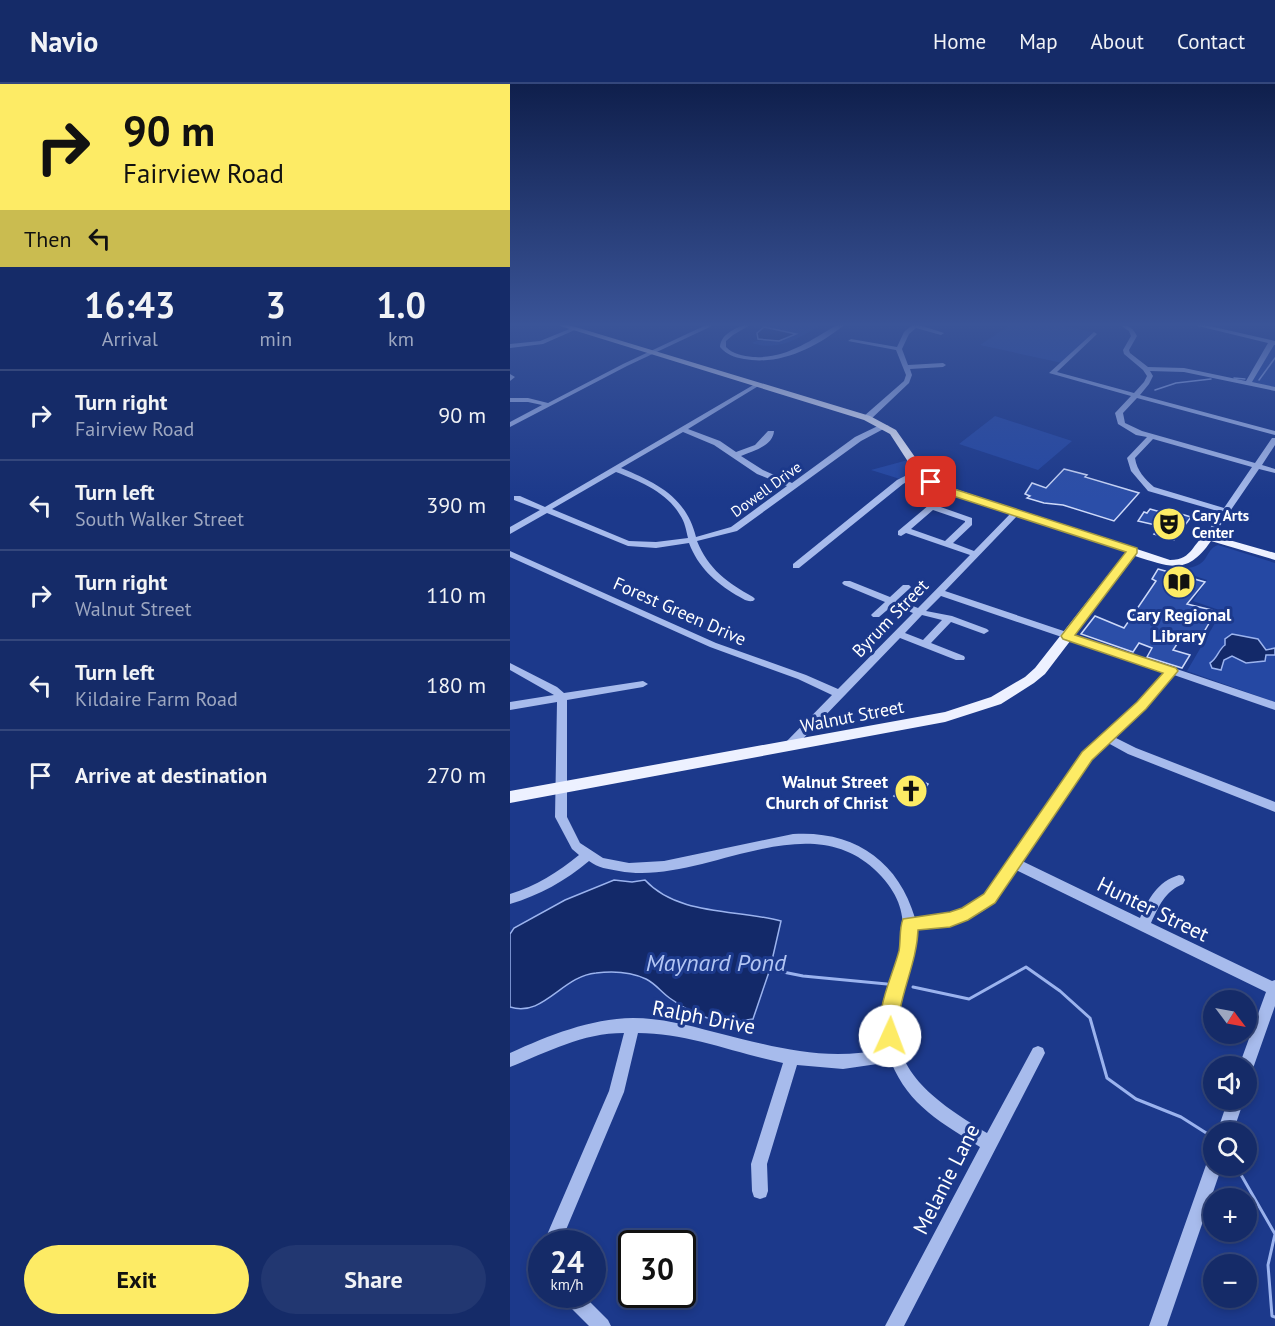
<!DOCTYPE html>
<meta charset="utf-8">
<style>
:root{--surface:#152b68;--page:#223771;--text:#f1f3f6;--muted:#9da7c0;--line:#34477c;--accent:#fdeb65}
body{margin:0;font-family:"PT Sans",sans-serif;background:var(--page);color:var(--text);height:100vh;display:flex;flex-direction:column;font-size:22px;white-space:nowrap}
*{box-sizing:border-box;margin:0}
p{font-size:20px;color:var(--muted)}
.icon{flex:none;width:33px;height:33px;fill:none;stroke:currentColor;stroke-width:2;stroke-linecap:round;stroke-linejoin:round}
.map{position:relative;flex:1;overflow:hidden}
.panel{display:flex;flex-direction:column;background:var(--surface);width:510px}
.panel>*{flex:none}
.banner{background:#fdeb65;color:#111;overflow:hidden}
.needle{width:39px;rotate:122deg}
.buttons{position:absolute;left:693px;top:906px;display:grid;gap:12px}
.buttons a{display:grid;place-items:center;width:54px;height:54px;border-radius:50%;background:var(--surface);box-shadow:0 3px 9px #0003,0 0 0 2px var(--line);font-size:30px}
.speed{position:absolute;left:18px;top:1146px;display:flex;gap:12px;font-size:30px;font-weight:700;text-align:center}
.speed>*{display:grid;place-content:center;width:78px;height:78px;border-radius:50%;background:var(--surface);box-shadow:0 3px 9px #0003,0 0 0 2px var(--line);line-height:1}
.speed small{font-size:15px;font-weight:400}
.speed .limit{border:3px solid #111;border-radius:9px;background:#fff;color:#111}
.pin{position:absolute;display:grid;place-items:center;width:51px;height:51px;color:#fff;margin:-26px;border-radius:12px;box-shadow:0 3px 9px #0006}
.me{position:absolute;width:66px;margin:-33px;rotate:2deg;stroke-linejoin:round;filter:drop-shadow(0 0 4px #0008)}
.turn{display:flex;align-items:center;gap:21px;height:126px;padding:0 24px;font-size:27px}
.turn .icon{width:78px;height:78px;stroke-width:2.5}
.turn b{display:block;font-size:42px;line-height:51px}
.then{display:flex;align-items:center;height:57px;padding:0 24px;background:#0003;gap:12px;font-size:22px}
.eta{display:flex;justify-content:space-evenly;align-items:center;height:102px;text-align:center}
.eta b{font-size:36px;font-weight:600;line-height:42px}
.action{display:flex;gap:12px;margin-top:auto;padding:12px 24px}
.action a{flex:1;height:69px;border-radius:36px;background:var(--accent);color:#111;font-size:24px;font-weight:600;line-height:69px;text-align:center}
.action a+a{background:var(--page);color:var(--text)}
ul{padding:0;list-style:none}
li{display:flex;align-items:center;gap:18px;height:90px;padding:0 24px;border-top:2px solid var(--line)}
li div{flex:1}
li b{display:block;font-size:22px}
li em{font-style:normal}
header{display:flex;align-items:center;gap:36px;box-sizing:border-box;height:84px;padding:0 30px;background:var(--surface);border-bottom:2px solid var(--line)}
header strong{font-size:28px}
nav{display:flex;gap:33px;margin-inline-start:auto;font-size:21px}
main{display:flex;flex:1;min-height:0}
.map>svg:first-child{display:block}
</style>
<header>
<strong>Navio</strong>
<nav><a>Home</a><a>Map</a><a>About</a><a>Contact</a></nav>
</header>
<main>
<section class="panel">
<div class="banner">
<div class="turn"><svg class="icon" aria-label="right" viewBox="0 0 24 24"><path d="M7 20v-9h11M14 6l5 5-5 5"/></svg><div><b>90 m</b>Fairview Road</div></div>
<div class="then">Then<svg class="icon" aria-label="left" viewBox="0 0 24 24"><path d="M17 20v-9H6M10 6l-5 5 5 5"/></svg></div>
</div>
<div class="eta">
<div><b>16:43</b><p>Arrival</p></div>
<div><b>3</b><p>min</p></div>
<div><b>1.0</b><p>km</p></div>
</div>
<ul>
<li><svg class="icon" aria-label="right" viewBox="0 0 24 24"><path d="M7 20v-9h11M14 6l5 5-5 5"/></svg><div><b>Turn right</b><p>Fairview Road</p></div><em>90 m</em></li>
<li><svg class="icon" aria-label="left" viewBox="0 0 24 24"><path d="M17 20v-9H6M10 6l-5 5 5 5"/></svg><div><b>Turn left</b><p>South Walker Street</p></div><em>390 m</em></li>
<li><svg class="icon" aria-label="right" viewBox="0 0 24 24"><path d="M7 20v-9h11M14 6l5 5-5 5"/></svg><div><b>Turn right</b><p>Walnut Street</p></div><em>110 m</em></li>
<li><svg class="icon" aria-label="left" viewBox="0 0 24 24"><path d="M17 20v-9H6M10 6l-5 5 5 5"/></svg><div><b>Turn left</b><p>Kildaire Farm Road</p></div><em>180 m</em></li>
<li><svg class="icon" aria-label="arrive" viewBox="0 0 24 24"><path d="M6 21V4h12l-3 4 3 4H6"/></svg><div><b>Arrive at destination</b></div><em>270 m</em></li>
</ul>
<div class="action"><a>Exit</a><a>Share</a></div>
</section>
<div class="map">
<svg width="765" height="1242" viewBox="0 0 765 1242">
<rect width="100%" height="100%" fill="#1c398b"/>
<path fill="#2548a3" d="M245,241h66c-22,13 -43,27 -69,18 10,-6 27,0 43,-9l-31,-7 -4,2 -9,-3z
M500,241h50l36,8 -34,30 -82,-18z
M765,260v44l-23,-6 21,-37z
M485,332l77,25 -34,29 -79,-26z
M398,376l7,10 -15,9 -29,-9z
M708,461l57,18v139l-88,-31 35,-60 -29,-10 14,-21 -42,-14c13,3 31,5 40,-7 4,-6 6,-12 13,-14z"/>
<path fill="#132969" stroke="#9bb3ee" stroke-width="1.5" d="M254,243l32,7 -17,7 -21,-2 -1,-6z
M722,550l26,5 8,11 9,-2v7h-9l-1,6 -19,2 -14,-7 -8,4 -3,10 -9,-2 -2,-5c8,-5 8,-13 15,-18v-6z
M104,796l18,2 13,-2c33,36 92,29 136,41l-11,48 -17,50c-32,7 -55,-1 -82,-20 -9,-6 -15,-15 -25,-20 -15,-7 -34,-8 -50,-6 -34,3 -53,45 -86,34v-73l4,-6 51,-28z"/>
<g fill="none" stroke-linecap="round" stroke-linejoin="round">
<path stroke="#9bb3ee" stroke-width="1.5" d="M724,294l11,1
M749,296l16,-22
M645,306l21,-7 35,-4"/>
<path stroke="#9bb3ee" stroke-width="3" d="M258,885l35,7 84,8
M403,903l56,12 57,-32 34,24 30,27 17,60 29,21 45,18 30,19
M726,1082l39,68 -7,31 4,51 3,1"/>
</g>
<path fill="#2b4ea8" stroke="#cdd9f9" stroke-width="1.5" d="M554,385l23,6 -2,2 54,16 -25,28 -51,-16 -19,-2 -17,-5 3,-2 -5,-2 7,-11 14,5z
M640,425l14,4 7,-2 20,6 -17,23 -20,-6 6,-8 -22,-5 6,-9 3,1z
M648,485l47,13 -18,22 29,7 -19,33 -16,-6 -8,12 17,5 -8,13 -35,-11 5,-9 -13,-5 -6,9 -52,-18 14,-18 29,12 32,-47 -4,-2z
M402,692l16,8 -14,22 -20,-10z"/>
<g fill="none" stroke-linecap="round" stroke-linejoin="round">
<path fill="#a7bbec" fill-rule="evenodd" d="M196,241h8l-87,41 -117,61v-5l32,-17 -14,-3h-18v-4h18l20,5 75,-39z
M233,241h7l-17,10 -7,6v6c7,7 17,9 27,10 33,2 56,-16 84,-32h7c-27,22 -64,41 -100,34 -10,-2 -17,-4 -24,-12 1,-12 12,-17 23,-22z
M402,241h7l25,8 -3,2 -25,-7 -7,6 -7,15 6,16 35,-2 3,2 -3,2 -33,2 2,6 -3,8 -39,37h-6v-4l40,-35 2,-6 -10,-25 -48,-9 3,-2 46,8 7,-15z
M610,241c9,0 13,3 17,11l-8,14 1,3 18,14 36,1 62,13 22,-38 -74,-18h11l70,16v4h-1l-22,37 23,5v4l-91,-19 -34,-1 3,5 -4,8 -9,11 135,36v4l-138,-37 -14,15 2,10 17,8 113,32 17,-25h3v7l-13,20 13,4v4l-16,-4 -48,70h-6l-1,-2 17,-25 -73,-21 -17,-20 -4,-13 20,-21 -11,-2 -18,-11 -3,-11 16,-17 -82,-23 45,-41 3,2 -1,1 -39,37 77,21 10,-11 3,-6 -4,-6 -19,-16 -1,-4 8,-14 -2,-5zM643,355l99,28 -28,41 -70,-21c-9,-8 -17,-16 -19,-29z
M62,244l5,1 -34,15 -33,4v-4l30,-3z
M0,290l5,3 -5,4z
M245,300l5,1 -72,44 32,12 16,11 19,-7 13,-14h6c-1,15 -21,20 -33,25l22,14 29,13 63,-46 27,-13 7,2 -28,15 -124,90 -40,10c11,28 31,42 56,56l2,2 -2,2c-7,1 -11,-3 -17,-6 -21,-13 -38,-28 -47,-52l-33,5 -28,-2 -81,-33 -37,21v-7l30,-17 -26,-10v-4h6l25,11zM173,348l31,13 43,29 30,12 -56,41 -35,10c-10,-40 -39,-54 -75,-69zM106,388c23,9 51,20 64,43 5,7 6,15 8,23l-32,4 -27,-1 -77,-32z
M407,386h6l1,2 -21,12 -104,84h-6v-4l104,-84z
M419,421h6l37,13v7l-19,18 21,8 39,-40h3l4,2 -75,78 330,111v8l-101,-35 -29,33 -31,29 22,11 139,54v10l-147,-58 -20,-11 -17,16 -69,102 118,57c9,-20 17,-36 39,-43l4,1 2,4 -2,4c-18,7 -24,22 -32,39l121,58 3,-1v26l-24,68 -5,2v-10h-7l27,-74 -250,-122c-7,10 -13,22 -21,31 -17,20 -55,26 -79,28 2,24 -10,46 -16,68 -18,71 35,104 87,136l46,-85 5,-2 5,2 2,5 -141,273h-19l95,-179c-38,-24 -71,-41 -89,-85l-48,7 -46,-4 -30,99 1,27 -2,6 -6,2 -6,-2 -2,-6 -1,-27 32,-101c-48,-10 -96,-30 -145,-30l-14,59 -64,152h-17l66,-153 15,-58c-42,0 -76,19 -114,34v-14c40,-18 79,-34 123,-35 27,0 55,7 81,14 61,15 109,30 172,17 -18,-67 55,-118 -12,-180 -71,-65 -174,18 -255,2 -11,-2 -21,-3 -30,-10 -24,20 -49,34 -79,43v-10c26,-8 48,-22 69,-39l-7,-6 -17,-32 2,-115 -47,8v-8l44,-7 -44,-25v-7l47,24 7,6 79,-12 5,3 -5,3 -76,13v117l13,26 23,15 26,5 35,-2 129,-27c60,-4 105,26 122,84l26,-3 17,-5 26,-15 99,-142 54,-51 28,-30 -224,-76 -15,15 26,5 35,13 2,2 -5,3 -33,-12 -20,21 33,13 1,2 -1,2h-8l-56,-22 -108,112h-8l-2,-3 2,-3 48,-49 -34,-16 -88,-32 -200,-90v-6l206,92 90,32 32,14 75,-76 -20,-8 -14,12h-6l-2,-2 2,-2 12,-11 -41,-17 -2,-2 2,-2h6l40,16 13,-12h6l2,2 -2,2 -12,11 21,8 52,-53 -64,-22 -5,3 -3,-1v-4zM423,426l32,11v1l-20,19 -34,-12zM412,531l20,5 -19,20 -18,-7z
M718,1016h16l-11,32h-16z
M704,1073v9h8l-55,160h-18l57,-161 2,-6z
M50,1210h22l26,26 3,6h-22l-26,-26z"/>
<path fill="#edf1ff" fill-rule="evenodd" d="M47,241h12l301,91 26,14 28,40 19,15 227,75c24,0 22,-19 38,-26l67,19v7l-64,-19c-24,35 -41,26 -76,15l-90,118 -11,9 -33,21 -56,18 -435,81v-12l435,-79 46,-15 34,-20 10,-9 91,-116 -191,-63 -19,-15 -26,-40 -26,-14z"/>
</g>
<linearGradient id="sky" x2="0" y2="1"><stop stop-color="#0f1f4c"/><stop offset="0.58" stop-color="#3a5498"/><stop offset="1" stop-color="#3a5498" stop-opacity="0"/></linearGradient>
<rect width="765" height="415" fill="url(#sky)"/>
<path fill="#fdeb65" stroke="#a49942" stroke-width="1.5" d="M417,396h7l17,8 186,60v5l-62,82 101,33 2,3 -32,38 -54,51 -97,143 -27,17 -18,7 -32,3c-1,28 -13,53 -18,80 -2,11 2,22 -3,32l-7,3 -6,-3c-12,-27 8,-64 15,-91 2,-11 0,-22 4,-32l47,-7 12,-4 22,-14 98,-142 55,-50 26,-29 -100,-34 -2,-3 65,-84 -182,-59 -17,-9z"/>
<defs>
<g id="theatre-disc" transform="scale(1.725)"><circle r="9.5" fill="#fdeb65" stroke="#1c398b"/><path d="M-5-5.5Q0-4 5-5.5V0Q5 5 0 6Q-5 5-5 0ZM-3.3-2.5H-1v1.5H-3.3ZM1-2.5H3.3v1.5H1ZM-2.8 1Q0 5.5 2.8 1Z" fill="#111"/></g>
<g id="library-disc" transform="scale(1.725)"><circle r="9.5" fill="#fdeb65" stroke="#1c398b"/><path d="M-6-4Q-3-5.5-.7-3.5V5Q-3 3-6 4ZM6-4Q3-5.5 .7-3.5V5Q3 3 6 4Z" fill="#111"/></g>
<g id="church-disc" transform="scale(1.725)"><circle r="9.5" fill="#fdeb65" stroke="#1c398b"/><path d="M-1.2-6h2.4v3.5h3.3v2.4h-3.3V6h-2.4V-.1h-3.3v-2.4h3.3Z" fill="#111"/></g>
</defs>
<g fill-rule="evenodd">
<use href="#theatre-disc" x="659" y="440"/>
<use href="#library-disc" x="669" y="498"/>
<use href="#church-disc" x="401" y="707"/>
</g>
<g text-anchor="middle" dominant-baseline="central" stroke-width="6" stroke-linejoin="round" paint-order="stroke">
<g font-size="15" fill="#fff" stroke="#1c398b">
<text transform="translate(256 405) rotate(-36)">Dowell Drive</text>
</g>
<g font-size="15" font-weight="bold" fill="#fff" stroke="#1c398b" text-anchor="start">
<text x="682" y="431">Cary Arts<tspan x="682" dy="17">Center</tspan></text>
</g>
<g font-size="18" fill="#fff" stroke="#1c398b">
<text transform="translate(170 527) rotate(24)">Forest Green Drive</text>
<text transform="translate(380 534) rotate(-46)">Byrum Street</text>
<text transform="translate(342 632) rotate(-11)">Walnut Street</text>
</g>
<g font-size="18" font-weight="bold" fill="#fff" stroke="#1c398b">
<text x="669" y="530">Cary Regional<tspan x="669" dy="21">Library</tspan></text>
<text x="378" y="697" text-anchor="end">Walnut Street<tspan x="378" dy="21">Church of Christ</tspan></text>
</g>
<g font-size="21" fill="#fff" stroke="#1c398b">
<text transform="translate(643 825) rotate(26)">Hunter Street</text>
<text transform="translate(194 933) rotate(11)">Ralph Drive</text>
<text transform="translate(436 1095) rotate(-63)">Melanie Lane</text>
</g>
<g font-size="24" font-style="italic" fill="#b3c6f4" stroke="#1c398b">
<text x="206" y="878">Maynard Pond</text>
</g>
</g>
</svg>
<div class="buttons">
<a><svg class="needle" viewBox="-14 -14 28 28"><path d="M0-13l5 13h-10z" fill="#e53935"/><path d="M0 13l5-13h-10z" fill="#9da7c0"/></svg></a>
<a><svg class="icon" aria-label="sound" viewBox="0 0 24 24"><path d="M4 9h4l5-4v14l-5-4H4zM17 9q2 3 0 6"/></svg></a>
<a><svg class="icon" aria-label="search" viewBox="0 0 24 24"><circle cx="10" cy="10" r="6"/><path d="M15 15l6 6"/></svg></a>
<a>+</a>
<a>−</a>
</div>
<div class="speed"><div>24<small>km/h</small></div><div class="limit">30</div></div>
<div class="pin" style="left:421px;top:398px;background:#d93025"><svg class="icon" aria-label="arrive" viewBox="0 0 24 24"><path d="M6 21V4h12l-3 4 3 4H6"/></svg></div>
<svg class="me" style="left:380px;top:952px" viewBox="-20 -20 40 40"><circle r="19" fill="#fff"/><path d="M0-13L10 11 0 6-10 11z" fill="#fdeb65"/></svg>
</div>
</main>
